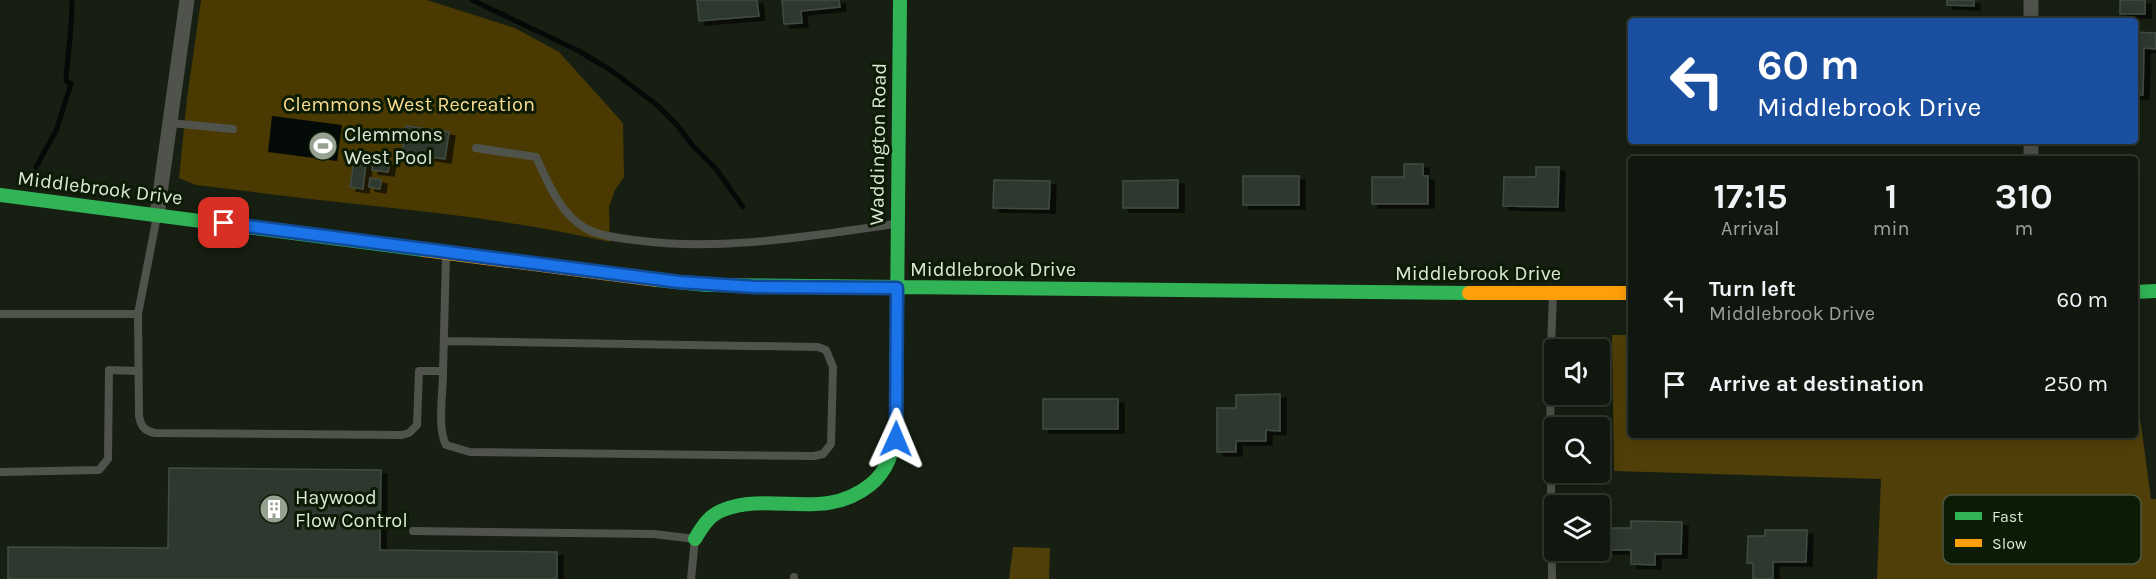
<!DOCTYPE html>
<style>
:root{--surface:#10170e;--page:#192017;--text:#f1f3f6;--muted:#9c9f9e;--line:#30362e}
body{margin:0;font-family:Karla,sans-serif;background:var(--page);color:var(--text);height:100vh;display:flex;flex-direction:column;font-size:22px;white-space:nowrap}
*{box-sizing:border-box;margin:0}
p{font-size:20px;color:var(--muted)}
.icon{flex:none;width:33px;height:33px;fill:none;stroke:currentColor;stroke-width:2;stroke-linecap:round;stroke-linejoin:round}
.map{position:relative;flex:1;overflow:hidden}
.drawer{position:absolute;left:1628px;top:156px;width:510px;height:282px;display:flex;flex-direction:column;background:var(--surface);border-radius:6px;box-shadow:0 3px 15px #0003,0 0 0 2px var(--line)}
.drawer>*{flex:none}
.top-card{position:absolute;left:1628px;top:18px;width:510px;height:126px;border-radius:6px;box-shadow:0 3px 15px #0003,0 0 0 2px var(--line);background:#1a4fa0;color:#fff;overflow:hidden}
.tools{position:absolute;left:1544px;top:339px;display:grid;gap:12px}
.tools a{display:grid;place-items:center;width:66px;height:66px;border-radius:6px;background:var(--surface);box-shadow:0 3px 15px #0003,0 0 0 2px var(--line);font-size:30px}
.pin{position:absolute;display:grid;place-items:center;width:51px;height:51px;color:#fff;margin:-26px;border-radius:12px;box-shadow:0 3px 9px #0006}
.me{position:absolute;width:66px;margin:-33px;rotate:1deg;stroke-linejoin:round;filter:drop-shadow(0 0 4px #0008)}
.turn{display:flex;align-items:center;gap:21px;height:126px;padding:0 30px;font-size:27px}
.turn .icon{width:78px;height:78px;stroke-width:2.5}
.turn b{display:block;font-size:42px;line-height:51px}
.eta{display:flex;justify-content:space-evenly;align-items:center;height:102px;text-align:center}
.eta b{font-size:36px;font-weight:700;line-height:42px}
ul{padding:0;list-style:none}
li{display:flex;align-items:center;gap:18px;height:84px;padding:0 30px}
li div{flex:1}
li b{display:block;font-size:22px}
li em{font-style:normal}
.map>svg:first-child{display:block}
</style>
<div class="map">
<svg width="2156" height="579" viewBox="0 0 2156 579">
<defs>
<filter id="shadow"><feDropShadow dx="6" dy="4" stdDeviation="0" flood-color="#0009"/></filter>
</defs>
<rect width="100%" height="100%" fill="#161f12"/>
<path fill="#4a3a02" d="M201,0h226l88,28 44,24 64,71 1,54 -9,13 -6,17 1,35c-89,-21 -181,-30 -272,-40 -48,-5 -95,-12 -142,-17l-17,-7 8,-80z"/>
<path fill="#503f08" d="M1612,335h18v100h504l1,-55 16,119h5v80h-279l4,-100 -267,-8z
M1013,547l37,1 -1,31h-40z"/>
<path fill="#030a08" d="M272,116l70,9 -5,36 -69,-9z"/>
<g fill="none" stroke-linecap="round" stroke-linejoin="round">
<path stroke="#030a08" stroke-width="5" d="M472,0l107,51 33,20 45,34 20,20 15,20 24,24 27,38
M36,167l20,-36 15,-47 -5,-3c2,-28 6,-53 6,-81"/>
</g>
<path fill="#2d372e" stroke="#414c43" stroke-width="1.5" filter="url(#shadow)" d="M697,0h60l2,16 -60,5z
M782,0h57l1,7 -39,4 1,12 -18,1z
M1947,0h27v6l-27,-1z
M2120,0h25v14h-25z
M2134,32l22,1v16l-12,-1 -1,47h-9z
M406,126l43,6 -4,27 -43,-6z
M374,159l16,3 -2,10 -16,-2z
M354,162l12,1 -3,26 -13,-2z
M1404,164h19v12h5v28h-56v-27h32z
M1536,167h23l-1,40 -55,-1 1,-29h32z
M1243,176h56v29h-56z
M370,178l11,2 -1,9 -11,-2z
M994,180l56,1 -1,28 -56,-1z
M1178,180v28h-55v-27z
M1280,394v37l-14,-1v11h-30v11h-19v-44h19v-13z
M1043,399h75v30h-75z
M169,468l212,2 -1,80 177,2v27h-549v-32l160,1z
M1631,521l51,1 -1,32h-26v11l-24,-1v-14h-30v-22h30z
M1765,530h42l-1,32h-33v17h-20v-16h-6l1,-27h17z"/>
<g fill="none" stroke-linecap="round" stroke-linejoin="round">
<path stroke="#50524c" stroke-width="8" d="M171,123l62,6
M476,148l60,9c12,26 24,56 49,71 14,8 34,10 49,12 88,12 174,-4 261,-16
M157,216l-19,98 1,102c2,11 6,15 16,17l247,2 7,-2 8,-8 2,-54h24
M0,314h138
M444,341l374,6 8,3 7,17 -2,77 -8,10 -9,2 -344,-4 -24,-7c-9,-17 -3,-52 -3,-73 1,-39 2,-77 3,-116
M0,472l99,-2 9,-11 1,-89 29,1
M413,531l241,3 41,5 -4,40
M794,579v-2
M1552,579l-2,-207 3,-78"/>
<path stroke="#50524c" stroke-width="15" d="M2031,0v21
M2031,141v18
M157,215l30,-215"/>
<path stroke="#30b455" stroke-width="14" d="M0,195l424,55
M657,280l50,5 762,8
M2134,292l22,-1
M695,539c7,-12 14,-24 28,-29 49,-19 101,12 147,-25 19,-15 25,-37 26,-61l4,-424"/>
<path stroke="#ff9f0a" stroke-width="14" d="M424,250l233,30
M1469,293h161"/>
</g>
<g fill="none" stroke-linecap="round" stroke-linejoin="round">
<g stroke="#114b97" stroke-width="15">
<path id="route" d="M224,223l455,59 76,5 142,1 -1,151"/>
</g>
<use href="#route" stroke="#1a73e8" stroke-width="10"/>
</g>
<defs>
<g id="stadium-disc" transform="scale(1.5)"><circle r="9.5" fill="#97a192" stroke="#0b1b04"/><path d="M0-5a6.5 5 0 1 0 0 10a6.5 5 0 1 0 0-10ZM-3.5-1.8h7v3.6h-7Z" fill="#fff"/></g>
<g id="building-disc" transform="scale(1.5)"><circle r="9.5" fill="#97a192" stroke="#0b1b04"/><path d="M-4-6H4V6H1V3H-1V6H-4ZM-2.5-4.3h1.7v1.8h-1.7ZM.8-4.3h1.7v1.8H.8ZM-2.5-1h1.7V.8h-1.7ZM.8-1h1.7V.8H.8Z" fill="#fff"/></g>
</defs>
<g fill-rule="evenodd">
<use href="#stadium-disc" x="323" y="146"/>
<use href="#building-disc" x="274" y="509"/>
</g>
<g text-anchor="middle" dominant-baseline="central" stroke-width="6" stroke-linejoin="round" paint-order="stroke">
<g font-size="20" fill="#fbdb8e" stroke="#0b1b04">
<text x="409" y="104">Clemmons West Recreation</text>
</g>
<g font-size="20" fill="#dce7d7" stroke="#0b1b04" text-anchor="start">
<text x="344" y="134">Clemmons<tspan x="344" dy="23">West Pool</tspan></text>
<text x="295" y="497">Haywood<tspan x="295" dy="23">Flow Control</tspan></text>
</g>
<g font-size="20" fill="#dce7d7" stroke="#0b1b04">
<text transform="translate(878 144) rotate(-89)">Waddington Road</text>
<text transform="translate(100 188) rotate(7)">Middlebrook Drive</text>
<text x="993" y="269">Middlebrook Drive</text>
<text x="1478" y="273">Middlebrook Drive</text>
</g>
</g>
<rect x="1943" y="495" width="198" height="69" rx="9" fill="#0b1b04" stroke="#4a5843" stroke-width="1.5"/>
<rect x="1955" y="512" width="27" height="8" fill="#30b455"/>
<rect x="1955" y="539" width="27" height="8" fill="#ff9f0a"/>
<g font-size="16" fill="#dce7d7">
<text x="1992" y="522">Fast</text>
<text x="1992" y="549">Slow</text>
</g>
</svg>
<div class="tools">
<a><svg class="icon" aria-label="sound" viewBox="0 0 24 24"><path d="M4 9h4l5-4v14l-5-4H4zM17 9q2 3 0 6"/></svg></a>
<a><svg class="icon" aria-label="search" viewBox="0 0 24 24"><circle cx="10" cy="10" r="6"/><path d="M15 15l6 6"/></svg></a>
<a><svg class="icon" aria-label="layers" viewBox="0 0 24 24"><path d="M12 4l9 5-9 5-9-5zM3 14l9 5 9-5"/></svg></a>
</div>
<div class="pin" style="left:224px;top:223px;background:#d93025"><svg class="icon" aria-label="arrive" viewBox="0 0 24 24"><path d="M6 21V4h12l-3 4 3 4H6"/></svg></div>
<svg class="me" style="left:896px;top:439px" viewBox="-20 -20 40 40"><path d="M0-17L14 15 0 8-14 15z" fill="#1a73e8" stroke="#fff" stroke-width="4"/></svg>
<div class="top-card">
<div class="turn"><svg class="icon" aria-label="left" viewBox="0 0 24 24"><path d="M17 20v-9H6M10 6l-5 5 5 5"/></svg><div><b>60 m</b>Middlebrook Drive</div></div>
</div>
<section class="drawer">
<div class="eta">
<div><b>17:15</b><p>Arrival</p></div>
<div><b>1</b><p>min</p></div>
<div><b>310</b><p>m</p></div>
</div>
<ul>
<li><svg class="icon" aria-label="left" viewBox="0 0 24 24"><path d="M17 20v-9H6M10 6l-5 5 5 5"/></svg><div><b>Turn left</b><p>Middlebrook Drive</p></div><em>60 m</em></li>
<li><svg class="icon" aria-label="arrive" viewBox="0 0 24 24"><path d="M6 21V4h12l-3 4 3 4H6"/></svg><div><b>Arrive at destination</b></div><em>250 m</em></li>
</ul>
</section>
</div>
